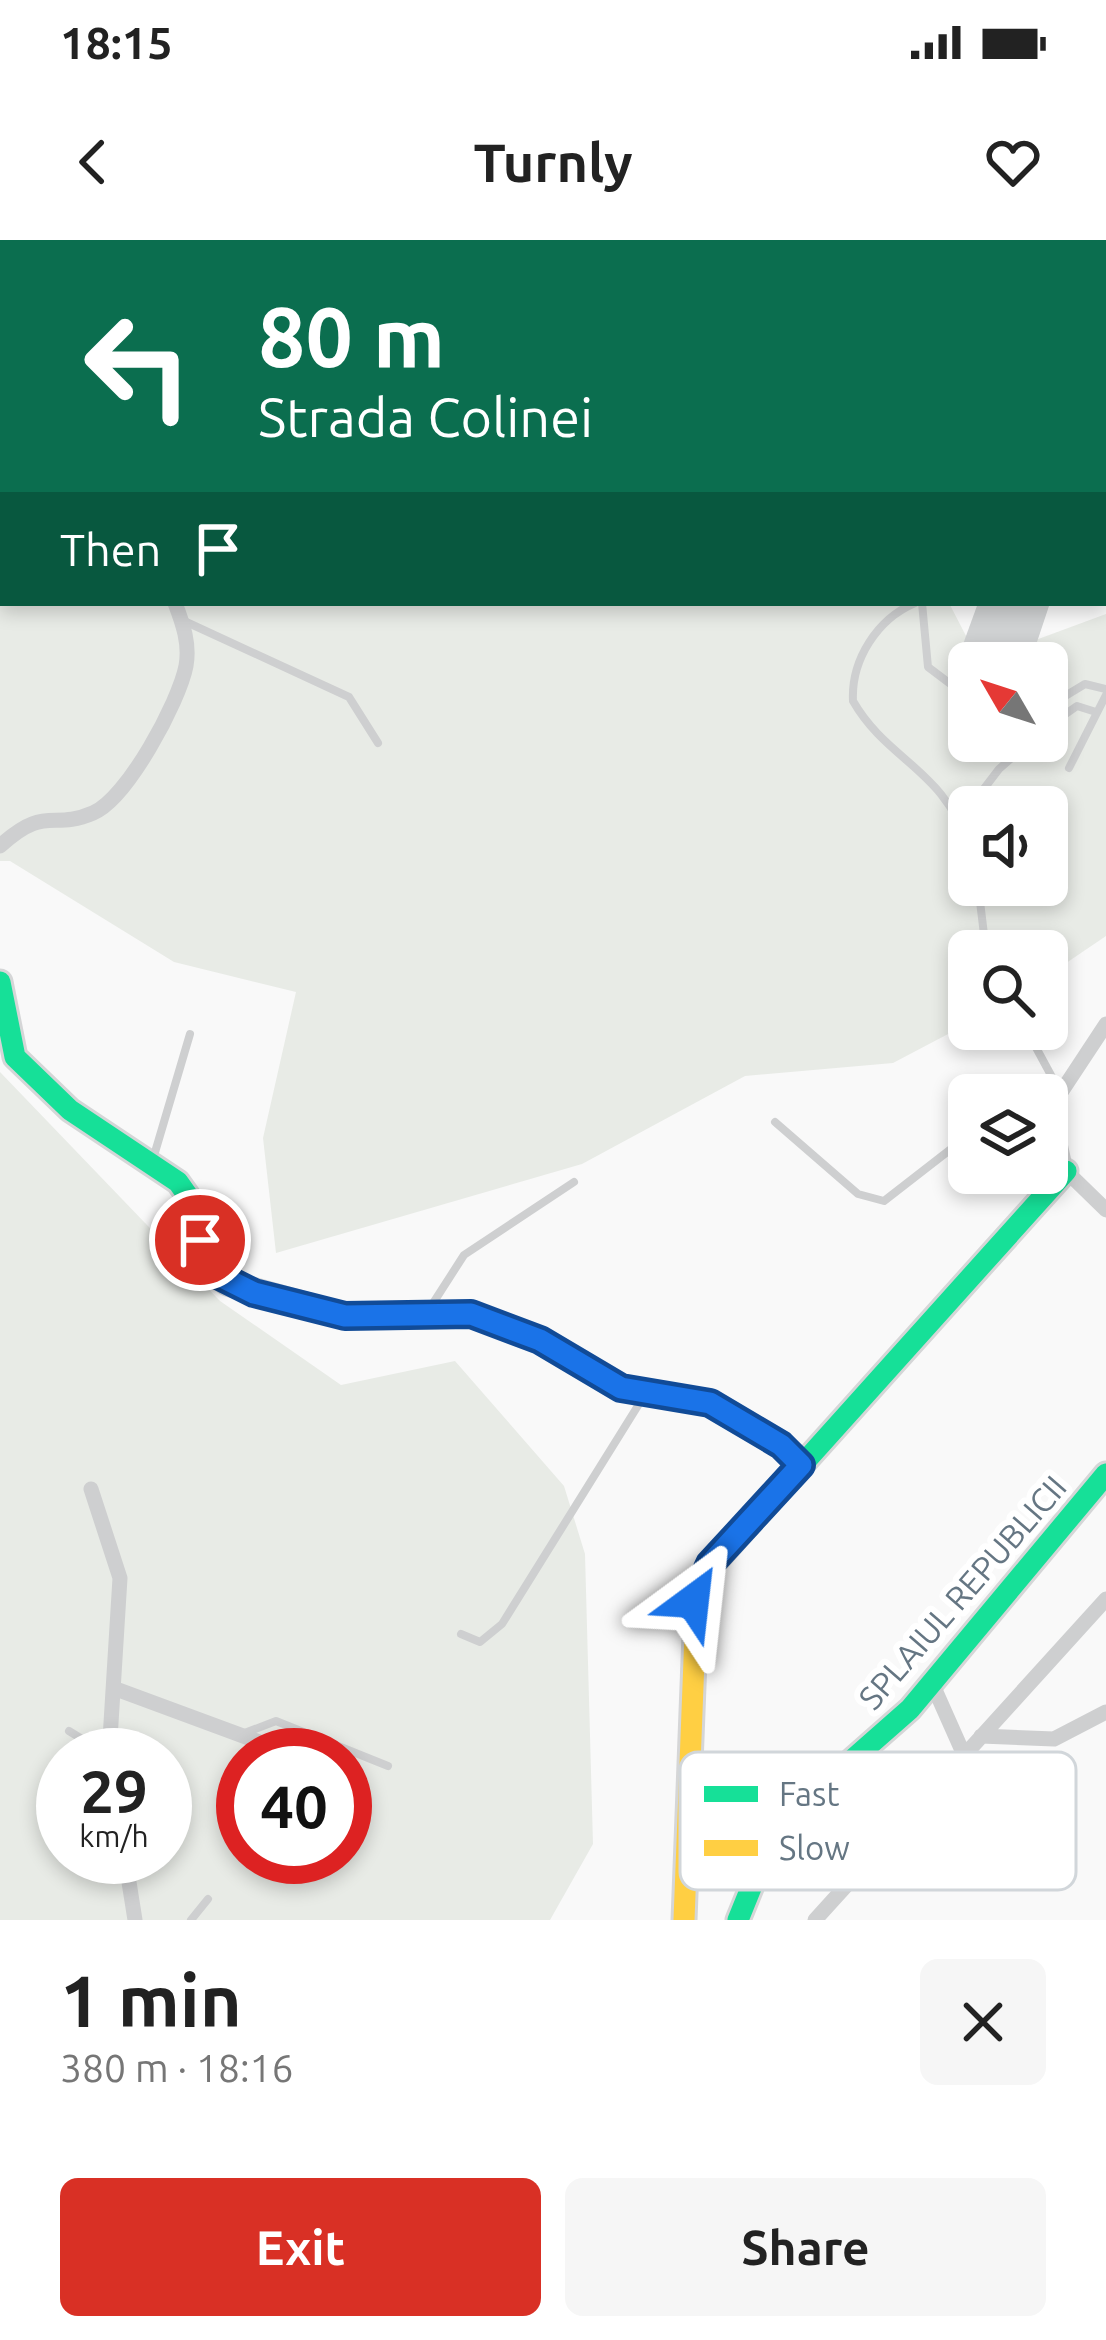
<!DOCTYPE html>
<meta charset="utf-8">
<style>
:root{--surface:#fff;--page:#f6f6f6;--text:#222;--muted:#767676;--accent:#d93025}
body{margin:0;font-family:Ubuntu,sans-serif;background:var(--page);color:var(--text);height:100vh;display:flex;flex-direction:column;font-size:45px;white-space:nowrap}
*{box-sizing:border-box;margin:0}
p{font-size:39px;color:var(--muted)}
.icon{flex:none;width:66px;height:66px;fill:none;stroke:currentColor;stroke-width:2;stroke-linecap:round;stroke-linejoin:round}
.map{position:relative;height:1680px;overflow:hidden}
.details{display:flex;flex-direction:column;background:var(--surface);flex:1}
.details>*{flex:none}
.hud{position:absolute;left:0px;top:0px;width:1107px;height:366px;box-shadow:0 6px 18px #0003;background:#0b6e4f;color:#fff;overflow:hidden}
.needle{width:78px;rotate:309deg}
.fabs{position:absolute;left:948px;top:402px;display:grid;gap:24px}
.fabs a{display:grid;place-items:center;width:120px;height:120px;border-radius:18px;background:var(--surface);box-shadow:0 6px 18px #0003;font-size:60px}
.speed{position:absolute;left:36px;top:1488px;display:flex;gap:24px;font-size:60px;font-weight:700;text-align:center}
.speed>*{display:grid;place-content:center;width:156px;height:156px;border-radius:50%;background:var(--surface);box-shadow:0 6px 18px #0003;line-height:1}
.speed small{font-size:30px;font-weight:400}
.speed .limit{border:18px solid #d22;background:#fff;color:#111}
.pin{position:absolute;display:grid;place-items:center;width:102px;height:102px;color:#fff;margin:-51px;border:6px solid #fff;border-radius:50%;box-shadow:0 3px 12px #0007}
.me{position:absolute;width:132px;margin:-66px;rotate:30deg;stroke-linejoin:round;filter:drop-shadow(0 0 9px #0008)}
.turn{display:flex;align-items:center;gap:42px;height:252px;padding:0 60px;font-size:54px}
.turn .icon{width:156px;height:156px;stroke-width:2.5}
.turn b{display:block;font-size:84px;line-height:102px}
.then{display:flex;align-items:center;height:114px;padding:0 60px;background:#0003;gap:24px;font-size:45px}
.round{display:grid;place-items:center;flex:none;width:126px;height:126px;border-radius:18px;background:var(--page)}
.head{display:flex;align-items:center;justify-content:space-between;height:204px;padding:0 60px}
h1{font-size:72px;font-weight:600;line-height:90px}
.primary-button{display:flex;gap:24px;margin-top:auto;padding:24px 60px}
.primary-button a{flex:1;height:138px;border-radius:18px;background:var(--accent);color:#fff;font-size:48px;font-weight:600;line-height:138px;text-align:center}
.primary-button a+a{background:var(--page);color:var(--text)}
.status{display:flex;justify-content:space-between;align-items:center;height:84px;padding:0 60px;background:var(--surface);direction:ltr}
.status svg{height:33px;fill:currentColor}
header{display:flex;justify-content:space-between;align-items:center;height:156px;padding:0 60px;background:var(--surface);font-size:54px;font-weight:600}
.map>svg:first-child{display:block}
</style>
<div class="status"><b>18:15</b><svg viewBox="0 0 49 12"><path d="M0 12V9h3v3zM5 12V6h3v6zM10 12V3h3v9zM15 12V0h3v12zM26 1h20v11H26zM47 4h2v5h-2z"/></svg></div>
<header><svg class="icon" aria-label="back" viewBox="0 0 24 24"><path d="M15 5l-7 7 7 7"/></svg>Turnly<svg class="icon" aria-label="heart" viewBox="0 0 24 24"><path d="M12 20l-8-8c-3-5 5-10 8-4 3-6 11-1 8 4z"/></svg></header>
<div class="map">
<svg width="1106" height="1680" viewBox="0 0 1106 1680">
<rect width="100%" height="100%" fill="#f9f9f9"/>
<path fill="#e8ebe6" fill-rule="evenodd" d="M0,0h1106l-2,63v-60h-1101v360h946l30,58 127,-47v322l-59,40v-25h-78v72l-76,40 -148,13 -163,88 -306,89 -13,-115 33,-146 -122,-30 -164,-101h-10zM969,423h78v78h-78zM969,567h78v78h-78z
M0,832l220,229 121,84 114,-24 109,125 21,68 8,290 -43,76h-550zM63,1515h102v102h-102zM243,1515h102v102h-102z"/>
<path fill="#d0d2d3" d="M978,363h72l-20,60 -72,-5z"/>
<g fill="none" stroke-linecap="round" stroke-linejoin="round">
<g stroke="#d5d6d7" stroke-width="27">
<path id="fast" d="M0,742l15,75 55,53 108,72 17,24 12,55 20,22 118,33 126,-2 69,26 81,47 88,16 72,43 20,19
M748,1285l318,-354
M738,1680l28,-69 27,-39 117,-103 196,-235"/>
</g>
<g stroke="#d5d6d7" stroke-width="27">
<path id="slow" d="M684,1680l13,-338 51,-57"/>
</g>
<path stroke="#cecfd0" stroke-width="8" d="M915,363c-38,16 -64,57 -62,98 35,61 92,68 116,147
M922,363l6,64 41,31
M182,380l167,77 29,46
M1047,467l38,-23 21,5
M1047,487l30,-21 19,6
M1069,528l37,-73
M970,567l29,-38 32,-28
M978,645l8,66
M1026,789l33,61
M775,882l83,72 26,7 85,-66
M153,919l37,-125
M428,1071l36,-56 110,-73
M461,1394l19,8 22,-18 142,-228
M69,1491l21,13 5,11
M242,1494l34,-13 112,45
M191,1680l17,-21"/>
<path stroke="#cecfd0" stroke-width="15" d="M230,3v-3
M0,606c46,-42 51,-15 93,-33 34,-14 86,-111 93,-147 4,-22 -3,-42 -11,-63
M1106,784l-54,82 14,65 40,39
M91,1249l29,89 -11,177
M932,1443l32,72
M116,1449l149,55 7,11
M981,1496l73,3 52,-27
M125,1617l10,63
M815,1680l291,-321"/>
<use href="#fast" stroke="#16e098" stroke-width="21"/>
<use href="#slow" stroke="#ffcf43" stroke-width="21"/>
</g>
<g fill="none" stroke-linecap="round" stroke-linejoin="round">
<g stroke="#114b97" stroke-width="30">
<path id="route" d="M200,1000l12,32 42,21 91,23 126,-2 69,26 81,48 89,15 71,42 20,20 -91,99 -17,37"/>
</g>
<use href="#route" stroke="#1a73e8" stroke-width="21"/>
</g>
<g text-anchor="middle" dominant-baseline="central" stroke-width="12" stroke-linejoin="round" paint-order="stroke">
<g font-size="33" fill="#657683" stroke="#fff">
<text transform="translate(962 1352) rotate(-49)">SPLAIUL REPUBLICII</text>
</g>
</g>
<rect x="680" y="1512" width="396" height="138" rx="18" fill="#fff" stroke="#d1d6da" stroke-width="3"/>
<rect x="704" y="1546" width="54" height="16" fill="#16e098"/>
<rect x="704" y="1600" width="54" height="16" fill="#ffcf43"/>
<g font-size="33" fill="#657683">
<text x="779" y="1566">Fast</text>
<text x="779" y="1620">Slow</text>
</g>
</svg>
<div class="fabs">
<a><svg class="needle" viewBox="-14 -14 28 28"><path d="M0-13l5 13h-10z" fill="#e53935"/><path d="M0 13l5-13h-10z" fill="#767676"/></svg></a>
<a><svg class="icon" aria-label="sound" viewBox="0 0 24 24"><path d="M4 9h4l5-4v14l-5-4H4zM17 9q2 3 0 6"/></svg></a>
<a><svg class="icon" aria-label="search" viewBox="0 0 24 24"><circle cx="10" cy="10" r="6"/><path d="M15 15l6 6"/></svg></a>
<a><svg class="icon" aria-label="layers" viewBox="0 0 24 24"><path d="M12 4l9 5-9 5-9-5zM3 14l9 5 9-5"/></svg></a>
</div>
<div class="speed"><div>29<small>km/h</small></div><div class="limit">40</div></div>
<div class="pin" style="left:200px;top:1000px;background:#d93025"><svg class="icon" aria-label="arrive" viewBox="0 0 24 24"><path d="M6 21V4h12l-3 4 3 4H6"/></svg></div>
<svg class="me" style="left:693px;top:1361px" viewBox="-20 -20 40 40"><path d="M0-17L14 15 0 8-14 15z" fill="#1a73e8" stroke="#fff" stroke-width="4"/></svg>
<div class="hud">
<div class="turn"><svg class="icon" aria-label="left" viewBox="0 0 24 24"><path d="M17 20v-9H6M10 6l-5 5 5 5"/></svg><div><b>80 m</b>Strada Colinei</div></div>
<div class="then">Then<svg class="icon" aria-label="arrive" viewBox="0 0 24 24"><path d="M6 21V4h12l-3 4 3 4H6"/></svg></div>
</div>
</div>
<section class="details">
<div class="head"><div><h1>1 min</h1><p>380 m · 18:16</p></div><a class="round"><svg class="icon" aria-label="close" viewBox="0 0 24 24"><path d="M6 6l12 12M18 6L6 18"/></svg></a></div>
<div class="primary-button"><a>Exit</a><a>Share</a></div>
</section>
